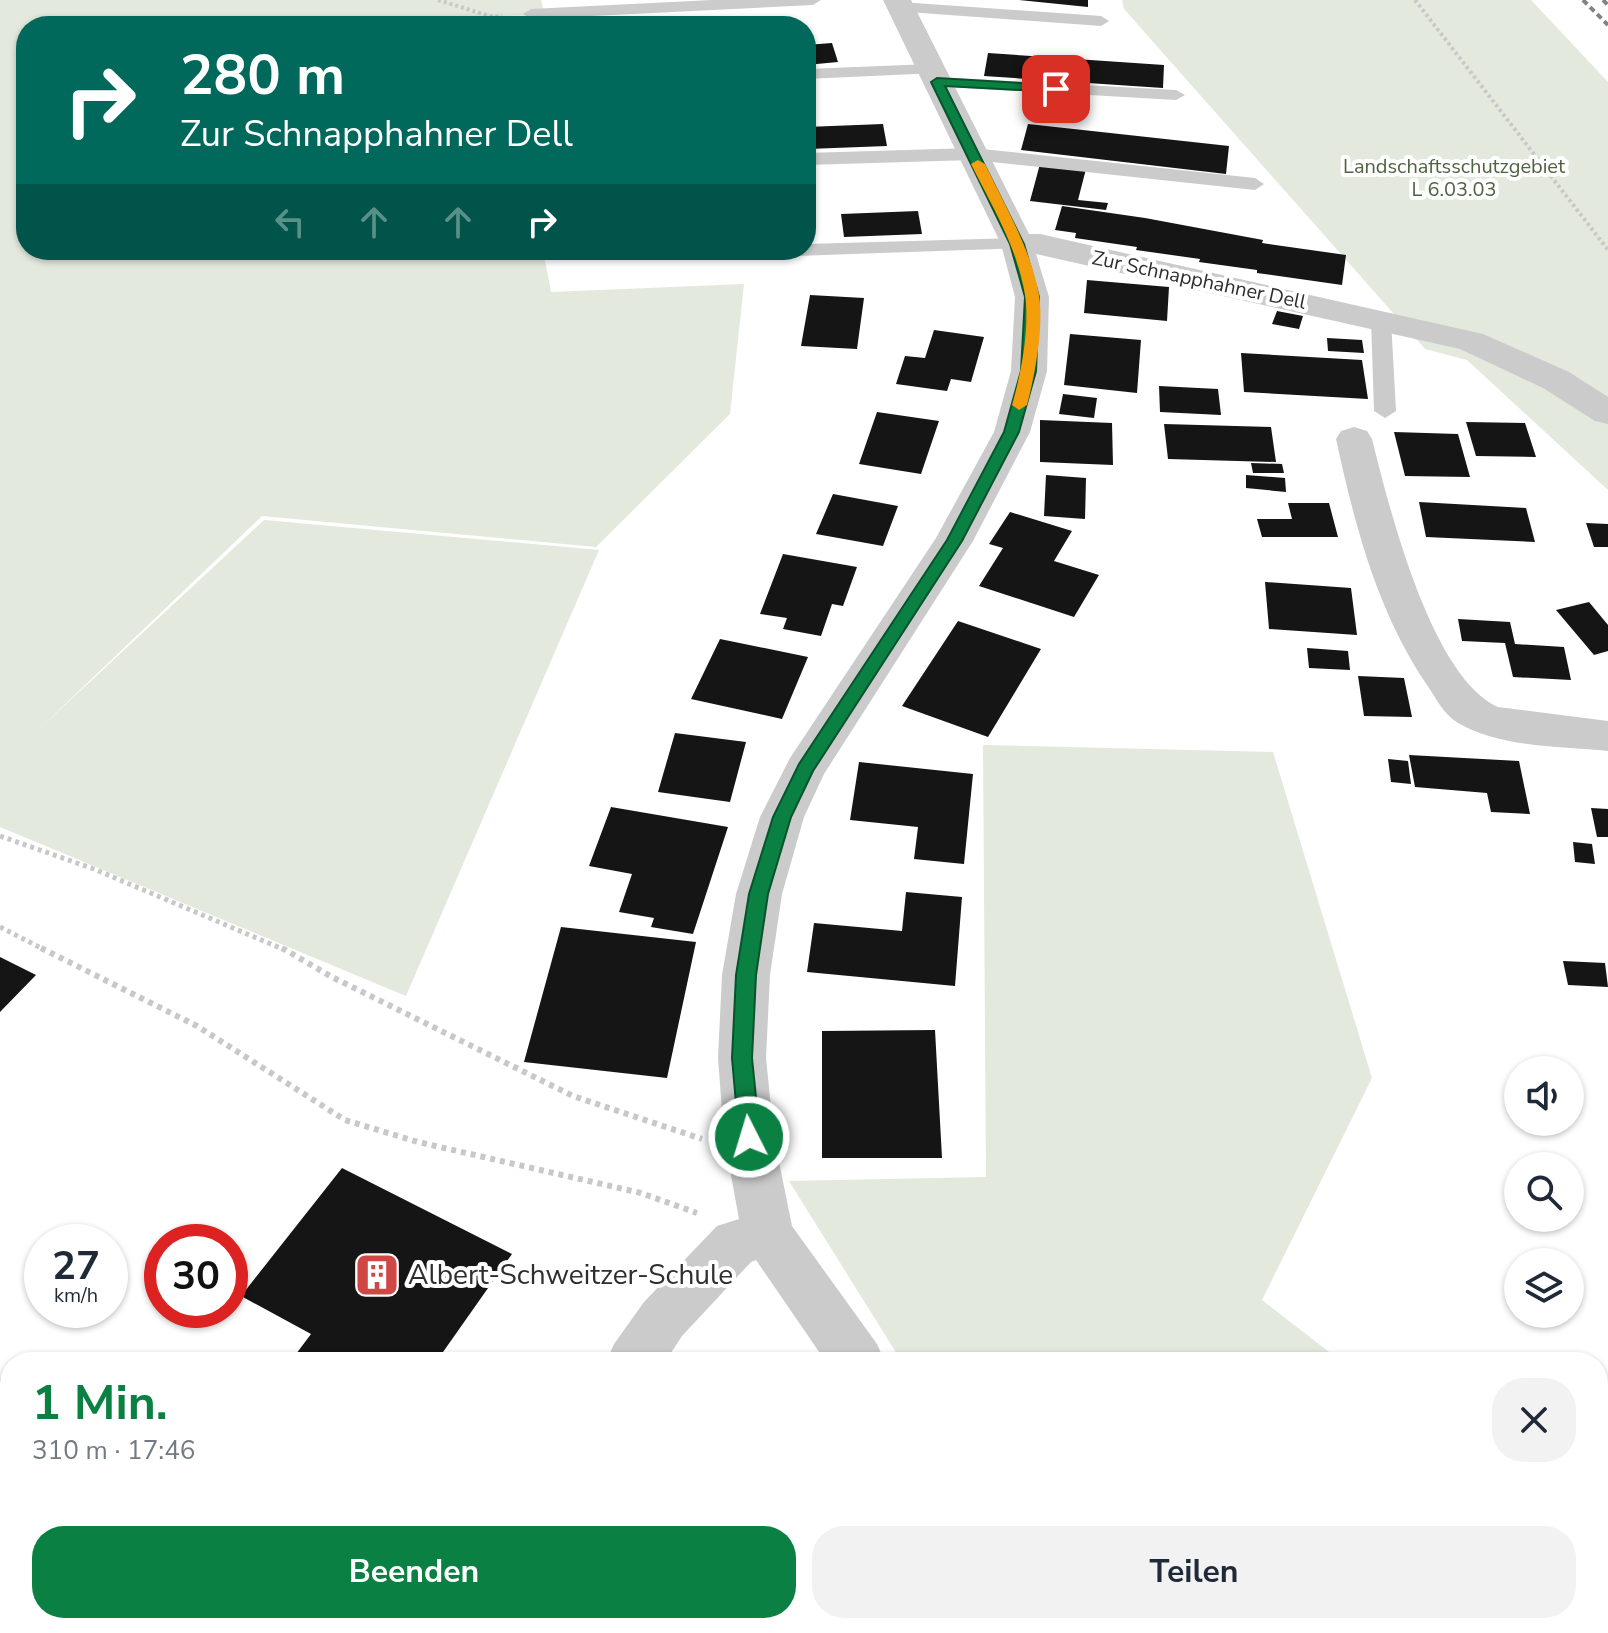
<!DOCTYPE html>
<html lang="de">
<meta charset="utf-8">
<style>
:root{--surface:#fff;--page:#f2f2f3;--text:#1f2937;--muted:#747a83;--accent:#0b8043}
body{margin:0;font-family:"Nunito Sans",sans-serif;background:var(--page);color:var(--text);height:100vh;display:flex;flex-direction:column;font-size:30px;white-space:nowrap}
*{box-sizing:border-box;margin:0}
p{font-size:26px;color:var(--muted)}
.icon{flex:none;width:44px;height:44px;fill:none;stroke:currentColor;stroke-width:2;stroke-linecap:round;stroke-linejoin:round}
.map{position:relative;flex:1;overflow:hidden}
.sheet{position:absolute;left:0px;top:1352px;width:1608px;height:282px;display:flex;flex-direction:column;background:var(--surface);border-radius:32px 32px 0 0;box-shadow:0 2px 6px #0004}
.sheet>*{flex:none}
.guide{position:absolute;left:16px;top:16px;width:800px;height:244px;border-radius:32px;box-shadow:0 2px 6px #0004;background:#00695c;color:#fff;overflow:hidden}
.controls{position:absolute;left:1504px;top:1056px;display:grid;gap:16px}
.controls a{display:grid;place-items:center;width:80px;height:80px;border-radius:50%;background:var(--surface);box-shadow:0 2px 6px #0004;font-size:40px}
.speed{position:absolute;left:24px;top:1224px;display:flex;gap:16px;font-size:40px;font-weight:700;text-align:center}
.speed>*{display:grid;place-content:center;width:104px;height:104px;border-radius:50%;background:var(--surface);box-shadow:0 2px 6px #0004;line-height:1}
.speed small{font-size:20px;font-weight:400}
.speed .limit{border:12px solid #d22;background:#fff;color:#111}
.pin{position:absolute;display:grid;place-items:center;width:68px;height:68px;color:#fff;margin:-34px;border-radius:16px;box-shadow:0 4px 12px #0006}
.me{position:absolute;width:88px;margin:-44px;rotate:355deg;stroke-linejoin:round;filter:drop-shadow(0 0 6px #0008)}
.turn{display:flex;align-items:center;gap:28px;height:168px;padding:0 32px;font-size:36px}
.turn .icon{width:104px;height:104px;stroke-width:2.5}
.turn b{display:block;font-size:56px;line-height:68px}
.lanes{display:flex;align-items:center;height:76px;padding:0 32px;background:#0003;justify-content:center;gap:40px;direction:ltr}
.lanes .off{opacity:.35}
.round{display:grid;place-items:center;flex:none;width:84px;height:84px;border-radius:32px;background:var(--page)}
.summary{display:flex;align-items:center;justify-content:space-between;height:136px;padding:0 32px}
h1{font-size:48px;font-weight:700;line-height:60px;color:var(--accent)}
.primary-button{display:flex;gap:16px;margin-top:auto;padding:16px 32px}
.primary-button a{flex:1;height:92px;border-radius:32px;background:var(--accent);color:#fff;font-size:32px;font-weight:700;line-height:92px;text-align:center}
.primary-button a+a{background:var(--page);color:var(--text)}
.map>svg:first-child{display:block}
</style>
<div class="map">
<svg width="1608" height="1633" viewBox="0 0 1608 1633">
<rect width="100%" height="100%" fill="#fff"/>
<path fill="#e3e9dd" d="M0,0h541l4,15 -48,1 2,10h-473v224h517l8,42 193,-8 -14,130 -134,133 -334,-31 -225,215 227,-211 335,30 -193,446 -406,-169z
M1122,0h409l77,82v408l-141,-130 -42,-11 -301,-340z
M983,745l290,7 99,326 -110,222 80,62h-440l-113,-181 197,-4z
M1598,1560l10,8v65h-481l-8,-9h479z"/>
<path fill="#151515" d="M1019,0h69v7z
M832,43l6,19 -32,3v-20z
M988,53l176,12 -1,23 -179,-12z
M883,124l4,22 -79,3 -2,-22z
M1028,124l201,22 -3,28 -205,-24z
M1040,164l46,5 -8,31 30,3 -2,7 -76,-9z
M1062,206l83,12 118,22 -1,3 84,12 -4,30 -85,-12v-3l-58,-8 1,-3 -64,-9 1,-3 -62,-9 1,-5 -21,-3z
M918,211l4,23 -78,3 -3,-23z
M624,250h44l-2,10 -44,-1z
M1087,280l82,7 -2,34 -83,-8z
M810,295l54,3 -7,51 -56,-3z
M1277,311l26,5 -4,13 -27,-5z
M934,330l50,7 -13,45 -20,-3 -4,12 -51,-7 9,-28 20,2z
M1070,334l71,6 -4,53 -73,-8z
M1327,338l35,2 2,13 -36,-2z
M1241,353l121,7 6,39 -124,-7z
M1159,386l59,3 3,26 -61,-3z
M1063,394l34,4 -3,20 -35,-4z
M877,412l62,9 -18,53 -62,-10z
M1040,420l72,3 1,42 -73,-3z
M1466,422l59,1 11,34 -60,-1z
M1164,424l107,3 5,35 -108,-3z
M1394,432l64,2 12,43 -65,-1z
M1251,463l31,1 2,9h-31z
M1046,475l40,3 -1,41 -41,-3z
M1246,475l39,3 1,14 -40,-4z
M833,494l65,12 -15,40 -67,-12z
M1419,502l107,6 9,34 -109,-5z
M1288,503h41l9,34h-76l-5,-18h35z
M1010,512l62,19 -18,30 45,14 -25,42 -95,-31 24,-38 -14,-4z
M1586,523l22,1v23h-14z
M783,554l74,13 -14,39 -11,-2 -11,32 -38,-7 4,-11 -27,-4z
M1265,582l86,6 6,47 -88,-6z
M1589,602l19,23v26l-14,4 -38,-45z
M1458,619l52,3 5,22 49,3 7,33 -58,-3 -8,-34 -43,-2z
M958,621l83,28 -53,88 -86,-31z
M720,639l88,18 -26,62 -91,-20z
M1307,648l41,3 2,19 -41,-2z
M1358,676l46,2 8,39 -48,-1z
M675,733l71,9 -16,60 -72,-10z
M1409,755l110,6 11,53 -39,-2 -4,-19 -72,-6z
M1388,759l20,2 3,23 -20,-2z
M859,762l114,12 -9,90 -50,-5 4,-32 -68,-7z
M611,807l117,20 -35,107 -42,-7 3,-9 -35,-6 13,-38 -43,-8z
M1591,808l17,1v28h-11z
M1573,842l19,2 3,20 -20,-2z
M906,892l56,5 -7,89 -148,-14 7,-49 88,8z
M561,927l135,15 -29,136 -143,-16z
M0,957l36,18 -36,37z
M1563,961l42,2 3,24 -40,-2z
M935,1030l7,128h-120v-127z
M342,1168l170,86 -76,108h-68l-5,-3 -3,3h-70l21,-28 -70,-38z
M0,1428l10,6v190h160l-6,9h-164z
M731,1624h110l3,3 -8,6h-98z"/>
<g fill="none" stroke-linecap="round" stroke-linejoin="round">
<path stroke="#c8c8c8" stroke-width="4" stroke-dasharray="3 3" stroke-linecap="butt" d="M438,0l55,17 9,-1
M1415,0l193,250"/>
<path stroke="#c8c8c8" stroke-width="5" stroke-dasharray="4 4" stroke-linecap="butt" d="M0,836l94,33 191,81
M0,927l45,23"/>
<path stroke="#c8c8c8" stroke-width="6" stroke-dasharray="5 5" stroke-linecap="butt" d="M41,948l156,78 148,94 73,22 223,51 56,20
M282,948l50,29 241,119 129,43
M0,1379l10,6
M412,1624l13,8
M717,1624l7,9"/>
<path fill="#cbcbcb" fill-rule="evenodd" d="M712,0h109l-8,5 -282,14 -8,-5 8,-5z
M900,2l201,14 8,5 -8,5 -207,-15 -2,-4 2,-4z
M931,64l9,5 -3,4 -131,6v-10z
M937,77l239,13 9,5 -9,5 -245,-14 -3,-4z
M973,148l282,30 9,6 -9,6 -282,-30 -167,5v-12z
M1017,238l7,2 3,4 -3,4 -315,11 -10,-6 2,-3h105v-6z
M1381,314l10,6 5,91 -11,7 -11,-7 -3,-91z"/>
<path fill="#cbcbcb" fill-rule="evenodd" d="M883,0h28l118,234h11l443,100 86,38 39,25v27l-13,-3 -52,-33 -83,-39 -424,-95 13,43 -2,74 -17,61 -57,109 -149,233 -20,43 -22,77 -12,81 -4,83 8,79 18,89 85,118 8,18h-59l-70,-102 -5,2 -69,74 -17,26h-59l8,-18 30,-42 73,-76 22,-7 -15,-82 -6,-79 4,-83 14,-81 24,-77 30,-59 146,-220 58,-106 17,-61 4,-74 -14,-53z
M1354,427l13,4 5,8c17,68 59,238 126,268l110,14v30c-48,-5 -107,-3 -150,-28 -14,-8 -22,-25 -31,-38 -50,-74 -72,-159 -91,-246l5,-8z
M450,1624h61l-4,9h-61z
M1033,1624h63l4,9h-63z"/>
<path stroke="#838383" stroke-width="4" stroke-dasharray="6 4" stroke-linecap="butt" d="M1583,0l25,25
M1603,0l5,5"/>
</g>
<path fill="#0b8043" stroke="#07532c" stroke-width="2" d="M937,78l119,7 7,4 -7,3 -111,-6 79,158 15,53 -3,74 -17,61 -57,109 -149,230 -22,46 -23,77 -12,81 -4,83 8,79 -3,6 -8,3 -7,-3 -3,-6 -7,-79 4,-83 13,-81 24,-77 26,-53 148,-224 57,-108 17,-61 4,-74 -15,-53 -79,-162z"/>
<path fill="#f59e0b" d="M978,160l7,4c20,42 46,85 54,131 5,33 -4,79 -12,110l-8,5 -7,-5c9,-31 18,-77 13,-110 -7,-46 -33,-89 -54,-131z"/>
<defs>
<g id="building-square" transform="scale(2.3)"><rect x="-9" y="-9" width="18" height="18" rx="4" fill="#cf4845" stroke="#fff"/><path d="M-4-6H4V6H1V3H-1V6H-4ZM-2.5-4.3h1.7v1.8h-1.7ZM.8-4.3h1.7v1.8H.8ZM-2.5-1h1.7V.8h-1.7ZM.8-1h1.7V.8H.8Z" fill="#fff"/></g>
</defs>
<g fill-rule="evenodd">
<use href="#building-square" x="377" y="1275"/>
</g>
<g text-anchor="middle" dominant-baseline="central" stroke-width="8" stroke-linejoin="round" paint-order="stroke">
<g font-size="20" fill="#4e6441" stroke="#fff">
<text x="1454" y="166">Landschaftsschutzgebiet<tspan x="1454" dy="23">L 6.03.03</tspan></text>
</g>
<g font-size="20" fill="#2e2e2e" stroke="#fff">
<text transform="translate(1199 280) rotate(12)">Zur Schnapphahner Dell</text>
</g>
<g font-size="28" fill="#2e2e2e" stroke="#fff" text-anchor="start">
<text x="408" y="1275">Albert-Schweitzer-Schule</text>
</g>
</g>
</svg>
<div class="controls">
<a><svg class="icon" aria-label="sound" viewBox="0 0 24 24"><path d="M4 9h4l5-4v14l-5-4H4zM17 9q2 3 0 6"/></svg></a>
<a><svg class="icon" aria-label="search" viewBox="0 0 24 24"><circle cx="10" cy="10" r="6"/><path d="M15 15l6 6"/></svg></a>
<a><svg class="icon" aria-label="layers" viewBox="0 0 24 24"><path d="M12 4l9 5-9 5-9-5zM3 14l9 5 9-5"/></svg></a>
</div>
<div class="speed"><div>27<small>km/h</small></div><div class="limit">30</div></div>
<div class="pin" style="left:1056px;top:89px;background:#d93025"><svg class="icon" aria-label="arrive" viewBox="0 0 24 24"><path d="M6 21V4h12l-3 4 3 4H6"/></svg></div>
<svg class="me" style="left:749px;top:1137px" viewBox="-20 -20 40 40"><circle r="17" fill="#0b8043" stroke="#fff" stroke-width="3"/><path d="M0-11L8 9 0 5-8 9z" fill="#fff"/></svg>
<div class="guide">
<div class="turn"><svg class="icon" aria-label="right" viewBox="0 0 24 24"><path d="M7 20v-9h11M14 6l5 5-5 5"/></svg><div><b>280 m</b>Zur Schnapphahner Dell</div></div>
<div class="lanes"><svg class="icon off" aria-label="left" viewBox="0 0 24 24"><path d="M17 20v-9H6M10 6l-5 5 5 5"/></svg><svg class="icon off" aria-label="ahead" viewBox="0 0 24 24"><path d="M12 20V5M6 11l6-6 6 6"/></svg><svg class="icon off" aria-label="ahead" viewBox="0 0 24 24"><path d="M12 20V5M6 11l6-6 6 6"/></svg><svg class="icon" aria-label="right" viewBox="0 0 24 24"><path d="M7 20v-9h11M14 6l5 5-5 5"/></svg></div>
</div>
<section class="sheet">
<div class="summary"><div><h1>1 Min.</h1><p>310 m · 17:46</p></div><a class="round"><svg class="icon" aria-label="close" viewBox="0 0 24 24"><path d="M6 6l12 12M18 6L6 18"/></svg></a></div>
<div class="primary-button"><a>Beenden</a><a>Teilen</a></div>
</section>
</div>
